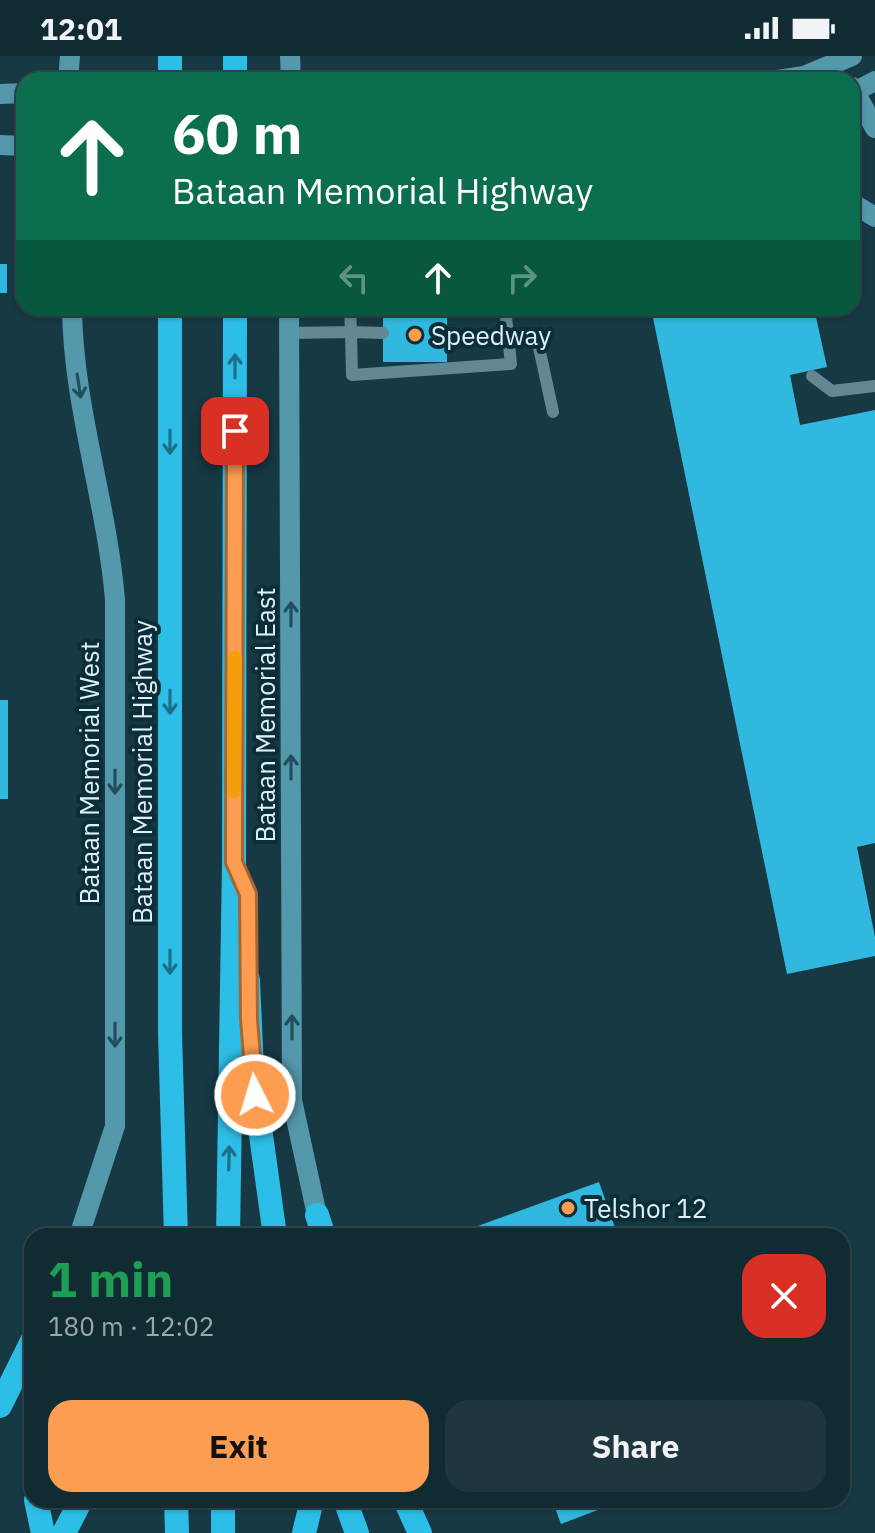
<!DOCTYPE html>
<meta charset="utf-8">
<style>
:root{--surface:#112b33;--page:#1e373f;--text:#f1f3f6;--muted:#9ca7ac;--line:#30474e;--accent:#fc9d52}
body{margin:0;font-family:"IBM Plex Sans",sans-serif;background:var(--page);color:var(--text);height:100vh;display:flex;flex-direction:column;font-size:30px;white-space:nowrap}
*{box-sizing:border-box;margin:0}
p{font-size:26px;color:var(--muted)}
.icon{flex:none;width:44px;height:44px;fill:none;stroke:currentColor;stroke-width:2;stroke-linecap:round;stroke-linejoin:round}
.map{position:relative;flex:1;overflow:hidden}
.details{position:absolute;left:24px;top:1172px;width:826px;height:280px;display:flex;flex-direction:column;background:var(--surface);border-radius:24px;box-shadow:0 2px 6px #0004,0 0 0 2px var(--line)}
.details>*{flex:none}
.guide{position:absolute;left:16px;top:16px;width:844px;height:244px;border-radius:24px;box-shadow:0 2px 6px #0004,0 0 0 2px var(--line);background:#0b6e4f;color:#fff;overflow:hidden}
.pin{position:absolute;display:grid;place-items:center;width:68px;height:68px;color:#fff;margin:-34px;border-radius:16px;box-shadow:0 4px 12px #0006}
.me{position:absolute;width:88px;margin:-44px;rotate:355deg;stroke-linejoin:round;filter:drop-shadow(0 0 6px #0008)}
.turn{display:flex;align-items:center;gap:28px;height:168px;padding:0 24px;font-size:36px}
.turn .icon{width:104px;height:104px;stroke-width:2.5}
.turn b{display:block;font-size:56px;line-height:68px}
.lanes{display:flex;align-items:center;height:76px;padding:0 24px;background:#0003;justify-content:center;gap:40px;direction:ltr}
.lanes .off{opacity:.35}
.round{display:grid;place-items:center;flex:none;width:84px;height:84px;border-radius:24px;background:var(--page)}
.summary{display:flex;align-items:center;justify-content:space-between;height:136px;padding:0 24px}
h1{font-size:48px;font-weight:800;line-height:60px;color:#1e9e55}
.action{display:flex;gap:16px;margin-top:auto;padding:16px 24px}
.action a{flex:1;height:92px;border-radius:24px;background:var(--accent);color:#111;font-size:32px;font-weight:800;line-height:92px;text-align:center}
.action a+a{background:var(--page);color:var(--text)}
.status{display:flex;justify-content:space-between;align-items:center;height:56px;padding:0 40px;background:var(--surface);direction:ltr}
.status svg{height:22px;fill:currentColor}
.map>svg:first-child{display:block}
</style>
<div class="status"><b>12:01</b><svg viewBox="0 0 49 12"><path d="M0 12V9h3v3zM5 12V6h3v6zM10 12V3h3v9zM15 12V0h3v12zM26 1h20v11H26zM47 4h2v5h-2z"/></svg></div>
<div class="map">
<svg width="875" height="1477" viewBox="0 0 875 1477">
<rect width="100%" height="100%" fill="#173944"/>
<path fill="#31b8df" d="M0,208h7v29h-7z
M383,252h64v54h-64z
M651,252h163l13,59 -37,8 10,50 75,-15v433l-18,4 18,90v19l-88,18z
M0,644h8v99h-8z
M599,1126l19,54h-161l-1,-2z
M552,1444h72l-63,24z"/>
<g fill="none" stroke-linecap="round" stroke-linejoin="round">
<path stroke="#648793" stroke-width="12" d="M289,277l62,-1 -1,-24
M383,277l-32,-1 1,43 159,-11 -6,-56
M447,281l90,1 16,74
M812,320l20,15 43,-5"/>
<path stroke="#5498ac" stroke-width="20" d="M290,0l1,24
M68,24l2,-24
M778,24l26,-4 48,-20
M852,31l23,41
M852,37l23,-12
M0,38l24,-1
M0,89l24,1
M852,147l23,14
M72,252c1,99 35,194 43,292v526l-36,110
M289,252l3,792 25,115"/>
<path stroke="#2dbee7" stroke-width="24" d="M170,0v24
M235,0v24
M170,252v725l6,203
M248,924l4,90 23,166
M317,1159l7,21
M228,1180l6,-374 1,-554
M0,1350l32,-65
M36,1444l7,33
M176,1444l1,33
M345,1444l12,33
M405,1444l15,33
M64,1477l17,-33
M223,1477v-33
M304,1477l8,-33"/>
</g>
<defs><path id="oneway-shaft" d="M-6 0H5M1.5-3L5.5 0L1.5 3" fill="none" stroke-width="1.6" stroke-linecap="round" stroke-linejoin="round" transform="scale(2)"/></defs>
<g stroke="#1b6f87">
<use href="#oneway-shaft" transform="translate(235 310) rotate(-90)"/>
<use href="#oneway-shaft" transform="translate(170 386) rotate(90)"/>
<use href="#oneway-shaft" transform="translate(170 646) rotate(90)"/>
<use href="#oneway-shaft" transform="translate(170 906) rotate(90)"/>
<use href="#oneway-shaft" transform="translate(229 1102) rotate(-89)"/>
</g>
<g stroke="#224e5c">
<use href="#oneway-shaft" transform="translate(79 330) rotate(81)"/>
<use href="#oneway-shaft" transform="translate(291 558) rotate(-90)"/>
<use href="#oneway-shaft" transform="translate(291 711) rotate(-90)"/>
<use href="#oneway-shaft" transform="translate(115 726) rotate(90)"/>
<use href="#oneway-shaft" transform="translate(292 971) rotate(-90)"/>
<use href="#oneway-shaft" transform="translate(115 979) rotate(90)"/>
</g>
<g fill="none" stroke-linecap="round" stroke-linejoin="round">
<g stroke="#a46635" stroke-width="20">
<path id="route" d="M235,375l-1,431 14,32 1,125 6,76"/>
</g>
<use href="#route" stroke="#fc9d52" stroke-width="14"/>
<path stroke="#f59e0b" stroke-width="14" d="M234,735l1,-133"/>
</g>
<g fill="#fc9d52" stroke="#0c2e39" stroke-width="3">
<circle cx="415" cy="279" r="8"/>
<circle cx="568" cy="1152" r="8"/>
</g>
<g text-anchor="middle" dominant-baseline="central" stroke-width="8" stroke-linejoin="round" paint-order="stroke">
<g font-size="26" fill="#def1f8" stroke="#0c2e39" text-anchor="start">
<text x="431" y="279">Speedway</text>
<text x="584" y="1152">Telshor 12</text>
</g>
<g font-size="26" fill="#def1f8" stroke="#0c2e39">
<text transform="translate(265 659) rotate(-90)">Bataan Memorial East</text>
<text transform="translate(142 716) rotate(-90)">Bataan Memorial Highway</text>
<text transform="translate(89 717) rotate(-90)">Bataan Memorial West</text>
</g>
</g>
</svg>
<div class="pin" style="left:235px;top:375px;background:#d93025"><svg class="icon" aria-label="arrive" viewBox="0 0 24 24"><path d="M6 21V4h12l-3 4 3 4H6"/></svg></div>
<svg class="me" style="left:255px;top:1039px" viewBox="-20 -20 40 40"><circle r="17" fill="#fc9d52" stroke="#fff" stroke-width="3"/><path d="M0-11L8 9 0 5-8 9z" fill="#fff"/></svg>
<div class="guide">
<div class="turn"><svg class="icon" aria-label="ahead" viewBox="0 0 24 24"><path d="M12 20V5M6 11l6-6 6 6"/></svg><div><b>60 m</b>Bataan Memorial Highway</div></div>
<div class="lanes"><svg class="icon off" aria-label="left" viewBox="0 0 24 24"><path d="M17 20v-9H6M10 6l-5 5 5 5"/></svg><svg class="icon" aria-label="ahead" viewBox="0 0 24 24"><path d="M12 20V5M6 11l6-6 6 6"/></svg><svg class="icon off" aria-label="right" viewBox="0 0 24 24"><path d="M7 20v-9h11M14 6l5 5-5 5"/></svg></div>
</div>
<section class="details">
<div class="summary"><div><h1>1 min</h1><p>180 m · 12:02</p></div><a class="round" style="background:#d93025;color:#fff"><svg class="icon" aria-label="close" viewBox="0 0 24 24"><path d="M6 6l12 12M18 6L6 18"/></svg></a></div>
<div class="action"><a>Exit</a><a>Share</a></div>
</section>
</div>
